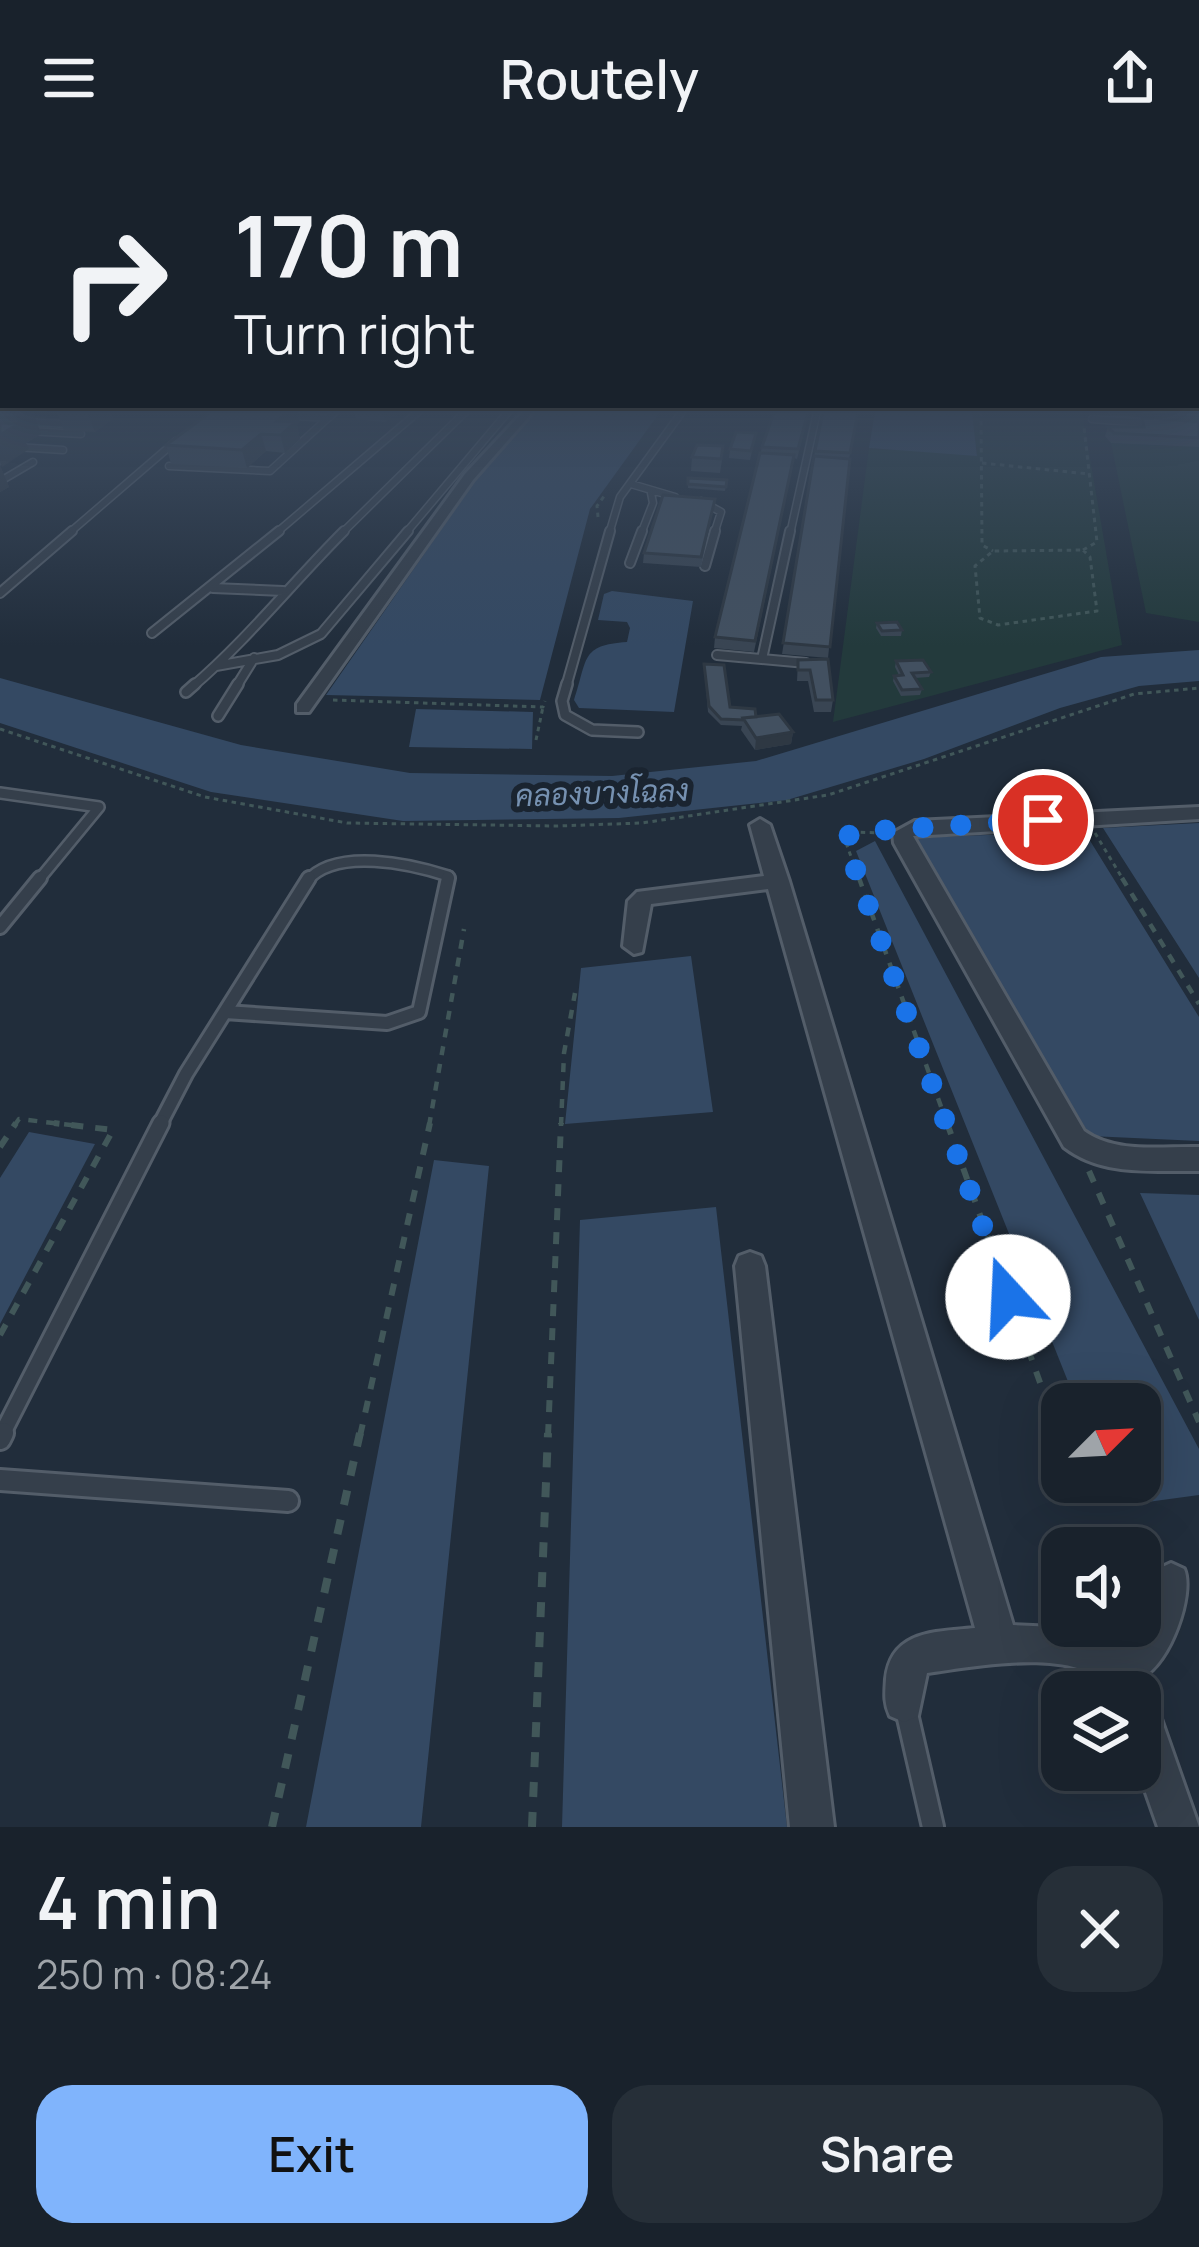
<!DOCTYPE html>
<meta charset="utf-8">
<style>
:root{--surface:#19222c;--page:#262f38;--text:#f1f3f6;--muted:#9fa4a9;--line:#373f48;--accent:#80b4fc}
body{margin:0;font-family:Manrope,Sarabun,sans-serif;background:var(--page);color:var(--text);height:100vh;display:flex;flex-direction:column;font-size:45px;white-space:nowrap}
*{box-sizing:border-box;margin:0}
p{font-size:39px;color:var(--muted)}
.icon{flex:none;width:66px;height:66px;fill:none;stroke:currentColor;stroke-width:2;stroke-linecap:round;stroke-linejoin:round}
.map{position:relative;height:1671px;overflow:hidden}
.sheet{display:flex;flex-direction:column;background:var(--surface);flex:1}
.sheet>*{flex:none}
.banner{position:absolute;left:0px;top:0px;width:1200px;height:252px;box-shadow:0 12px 48px #0002,0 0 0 3px var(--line);background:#19222c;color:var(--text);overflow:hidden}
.needle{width:78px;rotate:66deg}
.buttons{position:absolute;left:1041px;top:1227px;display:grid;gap:24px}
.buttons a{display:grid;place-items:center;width:120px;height:120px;border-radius:24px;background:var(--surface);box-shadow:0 12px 48px #0002,0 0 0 3px var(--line);font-size:60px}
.pin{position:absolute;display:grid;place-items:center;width:102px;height:102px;color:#fff;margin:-51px;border:6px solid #fff;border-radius:50%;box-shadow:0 3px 12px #0007}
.me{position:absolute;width:132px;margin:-66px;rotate:340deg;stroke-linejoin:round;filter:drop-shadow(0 0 9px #0008)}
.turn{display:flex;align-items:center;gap:42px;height:252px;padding:0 36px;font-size:54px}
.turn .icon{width:156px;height:156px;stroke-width:2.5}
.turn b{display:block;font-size:84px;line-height:102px}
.round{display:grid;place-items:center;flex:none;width:126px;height:126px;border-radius:36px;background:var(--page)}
.summary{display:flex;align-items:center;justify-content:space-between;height:204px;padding:0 36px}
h1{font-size:72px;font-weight:600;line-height:90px}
.cta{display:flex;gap:24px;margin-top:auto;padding:24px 36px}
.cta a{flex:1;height:138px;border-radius:36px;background:var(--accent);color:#111;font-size:48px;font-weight:600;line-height:138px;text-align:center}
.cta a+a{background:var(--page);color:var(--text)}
header{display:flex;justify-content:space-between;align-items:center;height:156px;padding:0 36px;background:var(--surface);font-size:54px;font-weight:600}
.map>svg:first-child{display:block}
</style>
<header><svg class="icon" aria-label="menu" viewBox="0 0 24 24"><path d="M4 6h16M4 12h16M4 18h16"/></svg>Routely<svg class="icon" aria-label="share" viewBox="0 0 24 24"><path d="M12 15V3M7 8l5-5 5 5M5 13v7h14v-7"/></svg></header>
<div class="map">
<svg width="1199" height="1671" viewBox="0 0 1199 1671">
<rect width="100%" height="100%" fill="#212d3b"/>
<path fill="#233a3c" d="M972,256h110l40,233 -289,77 36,-274 108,7z
M1111,287l88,4v175l-53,-9z"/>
<path fill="#344963" d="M536,256h124l-70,97 -50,191 -214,-5 156,-224z
M875,256h97l5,44 -108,-8z
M612,435l81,10 -19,111 -95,-4 -5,-8c14,-41 6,-55 53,-58l3,-14 -3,-6 -29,-2 6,-26z
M1199,494v31l-60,5 -79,22 -136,51 -137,41 -168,18 -216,3 -192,-29 -211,-69v-45l241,67 169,28 202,3 144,-15 345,-104z
M416,553l117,3 -1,37 -123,-2z
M1199,667v155l-96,-150z
M1084,675l115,186v124l-109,-5 -176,-298z
M875,685l324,608v46l-81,11 -10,-24h32v-78h-63l-221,-553z
M691,800l22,156 -148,12 16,-156z
M29,976l66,12 -95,180v-146z
M434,1004l55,6 -68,661h-115z
M1140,1037l59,2v125z
M716,1051l71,620h-225l18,-607z"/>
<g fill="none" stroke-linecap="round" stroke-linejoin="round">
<g stroke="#535d69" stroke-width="9">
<path id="lane-far5" d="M1113,256l86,7
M283,259l45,3 7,-6
M1092,263l77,6 -2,-9
M28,266l43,2
M28,275l53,3
M0,290l63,4
M169,310l101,5 58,-53
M4,323l29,-17
M631,328l44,13
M701,345l20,11 -7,22
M68,378l108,-93
M275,378l143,-122
M341,378l124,-122
M405,378l103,-122
M609,378l11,-37 62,-85
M641,378l12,-31 -2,-10
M790,378l27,-122"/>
</g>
<g stroke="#535d69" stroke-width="12">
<path id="lane-far4" d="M630,407l12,-32
M705,410l10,-35
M213,432l70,3
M0,437l72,-62
M152,477l127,-102
M717,499l89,8
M762,503l28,-128
M216,510l62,-11 43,-21 87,-103
M192,531c55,-47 100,-104 152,-156
M236,531l18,-29
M566,531l44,-156"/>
</g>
<g stroke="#535d69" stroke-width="14">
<path id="lane-far3" d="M567,528l-5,17 3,14 27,15 46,2
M186,536l9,-8
M218,560l20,-32
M0,637l99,14 -61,74
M307,725c29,-34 104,-17 141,-5l-1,5"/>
</g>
<g stroke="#535d69" stroke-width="18">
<path id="lane-far2" d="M0,771l40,-49
M225,856l162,11 32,-11 29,-134
M159,970l27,-52 123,-196"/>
</g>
<g stroke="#535d69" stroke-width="21">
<path id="lane-far1" d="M1,1280l160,-313"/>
</g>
<g stroke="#535d69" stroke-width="26">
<path id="lane" d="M0,1283l3,-6
M0,1324l288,21
M905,1549l28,122"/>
</g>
<g stroke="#535d69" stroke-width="6">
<path id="street" d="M523,256h10l-60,68 -164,232h-12v-8l168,-230z
M1199,651v12l-286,17 171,295c32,23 77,15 115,16v24c-46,-1 -96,6 -135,-24l-170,-304 -1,-10 22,-12z
M760,663l10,6 19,56 224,744 65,3 42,17c24,-15 27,-50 38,-76l13,-6 13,6c11,25 -15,96 -41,107l6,16 -2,6 7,4 6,14 39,111h-41l-20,-57 2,-78h-31c-22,-48 -139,-25 -182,-19l-9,43 -14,6 -14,-6c-6,-13 -5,-22 -4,-37 5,-49 50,-47 89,-51l-207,-739 -117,15 -9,48 -8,2 -11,-8 5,-45 9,-9 127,-16 -14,-51z
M750,1096l11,4 4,10 69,561h-44l-55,-561 4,-10z"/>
</g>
<path stroke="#415759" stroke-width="3" stroke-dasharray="4.5 4.5" stroke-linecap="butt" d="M981,256l1,133 11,6
M982,307l107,11
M598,361l-1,-11 8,-11
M1083,394l7,7 7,54 -99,14 -18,-7 -5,-52 18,-15z
M1083,394l14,-8 -13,-115
M333,544l210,7 2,-6
M0,573l205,68 142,26 210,3 85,-3 186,-28 306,-101 65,-6
M536,584l7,-33
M1095,677l29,48
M860,725l-15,-41 7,-8 33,1"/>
<path stroke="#415759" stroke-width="4.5" stroke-dasharray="9 9" stroke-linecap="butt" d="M859,722l89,248
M1122,722l77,126
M14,970l5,-7 60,7
M429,970l35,-197
M561,970l3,-73 11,-60"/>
<path stroke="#415759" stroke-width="6" stroke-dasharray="12 12" stroke-linecap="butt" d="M947,967l110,307
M0,991l16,-24
M1089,1015l110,251
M0,1179l113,-205 -59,-7
M360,1280l70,-313
M548,1280l13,-313"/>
<path stroke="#415759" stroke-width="8" stroke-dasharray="15 15" stroke-linecap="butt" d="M272,1671l88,-394
M532,1671l16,-394"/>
<use href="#lane-far5" stroke="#353f4b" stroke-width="6"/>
<use href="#lane-far4" stroke="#353f4b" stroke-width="8"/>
<use href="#lane-far3" stroke="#353f4b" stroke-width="9"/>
<use href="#lane-far2" stroke="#353f4b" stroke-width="12"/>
<use href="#lane-far1" stroke="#353f4b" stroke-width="15"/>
<use href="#lane" stroke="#353f4b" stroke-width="20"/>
<use href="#street" fill="#353f4b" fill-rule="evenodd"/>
</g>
<path fill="#394553" d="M0,256h33l8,22 -15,9 3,6 -29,17 9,21 -9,5z
M57,256h53l3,7 -18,13 -31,-1z
M211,256h86l2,10 -2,3 3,14 -15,14 -19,-2 -19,17 -76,-4 -5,-19z
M354,256h45l-14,10 -29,-3z
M774,256h35l-12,47 -3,-1 -40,194 -40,-4 1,-11 47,-190z
M858,256l-9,47 -21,199 -46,-4 33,-203z
M1142,261l57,5v25l-88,-4 -6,-7 3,-9h31z
M756,277l-6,27 -21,-2 1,-9z
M697,289l25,15 -2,13 -29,-2 1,-14z
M688,322l39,2 -2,11 -37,-3z
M715,343l-14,68 -58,-4 1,-10z
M877,467l25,7 -1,6h-20l-5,-8z
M828,503l5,41 -2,12h-17l-6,-31h-11l1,-21z
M896,505l35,11 -2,5 -14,1 7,11 -2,6 -19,1 -8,-15 1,-5 5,-1 -4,-8z
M704,508l26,43 63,25 -2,12 -36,6 -14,-20 1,-4 -21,-1 -13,-13z"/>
<path fill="#2e3843" d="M26,256h7l8,22 -15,9 3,6 -27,18 -2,-6v-26l18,-11 -2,-6z
M87,256h23l3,7 -18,13z
M288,256h9l2,10 -2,3 3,14 -15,14 -8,-32z
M383,256h16l-14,10z
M261,278l5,17 -19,17 -5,-18z
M0,309l9,22 -9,5z
M793,576l-2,12 -36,6 1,-12z"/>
<path fill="#425060" stroke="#2e3843" stroke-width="3" d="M0,256h26l-10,6 -16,-1z
M211,256h77l-11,9 19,1 -15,13 -20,-1 -19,16 -76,-5z
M774,256h34l-10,37 -36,-2z
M823,256h35l-8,41 -35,-2z
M1142,261l57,5v16l-85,-5 -6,-6h36z
M0,267l18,1 -18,11z
M736,276l20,1 -5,18 -21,-2z
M697,289l26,1 -2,13 -29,-2z
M760,297l34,2 -39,186 -40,-4z
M814,300l36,3 -20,188 -47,-4z
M688,322l39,2 -1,7 -38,-3z
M663,339l52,4 -14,58 -57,-4z
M897,466l5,8 -20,1 -5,-8z
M828,503l5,41h-17l-6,-30h-12v-10z
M923,504l8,12 -19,1 10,16 -20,1 -8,-14 9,-1 -7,-14z
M704,508l20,1 6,42 25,2 1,8 -13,1 1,2 -23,-1 -12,-13z
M779,558l14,18 -37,6 -13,-20z"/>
<linearGradient id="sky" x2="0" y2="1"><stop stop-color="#121920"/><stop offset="0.52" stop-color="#3d4c60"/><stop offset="1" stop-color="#3d4c60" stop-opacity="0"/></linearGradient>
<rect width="1199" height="490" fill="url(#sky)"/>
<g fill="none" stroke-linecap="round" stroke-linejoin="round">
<path stroke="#1a73e8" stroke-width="21" stroke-dasharray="0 37.8" d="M1008,1141l-163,-457 7,-8 191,-12"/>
</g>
<g text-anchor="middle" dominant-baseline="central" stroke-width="12" stroke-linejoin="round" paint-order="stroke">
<g font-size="30" font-style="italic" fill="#7691b1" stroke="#1a2430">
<text transform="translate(602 636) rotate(-2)">คลองบางโฉลง</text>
</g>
</g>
</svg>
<div class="buttons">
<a><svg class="needle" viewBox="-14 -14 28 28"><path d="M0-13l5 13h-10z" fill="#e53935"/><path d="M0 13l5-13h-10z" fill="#9fa4a9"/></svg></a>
<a><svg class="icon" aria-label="sound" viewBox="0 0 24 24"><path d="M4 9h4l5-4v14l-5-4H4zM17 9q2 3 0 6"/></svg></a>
<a><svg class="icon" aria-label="layers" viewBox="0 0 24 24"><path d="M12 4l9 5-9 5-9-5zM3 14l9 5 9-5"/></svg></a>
</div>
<div class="pin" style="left:1043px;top:664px;background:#d93025"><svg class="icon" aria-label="arrive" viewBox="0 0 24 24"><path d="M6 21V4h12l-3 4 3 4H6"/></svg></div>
<svg class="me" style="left:1008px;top:1141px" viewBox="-20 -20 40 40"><circle r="19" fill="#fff"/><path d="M0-13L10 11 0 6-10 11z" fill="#1a73e8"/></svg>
<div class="banner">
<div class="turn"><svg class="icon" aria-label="right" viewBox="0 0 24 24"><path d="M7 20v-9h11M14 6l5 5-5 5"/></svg><div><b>170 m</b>Turn right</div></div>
</div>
</div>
<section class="sheet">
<div class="summary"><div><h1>4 min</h1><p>250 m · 08:24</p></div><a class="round"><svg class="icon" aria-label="close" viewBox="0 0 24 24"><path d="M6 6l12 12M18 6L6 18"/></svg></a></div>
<div class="cta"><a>Exit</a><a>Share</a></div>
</section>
